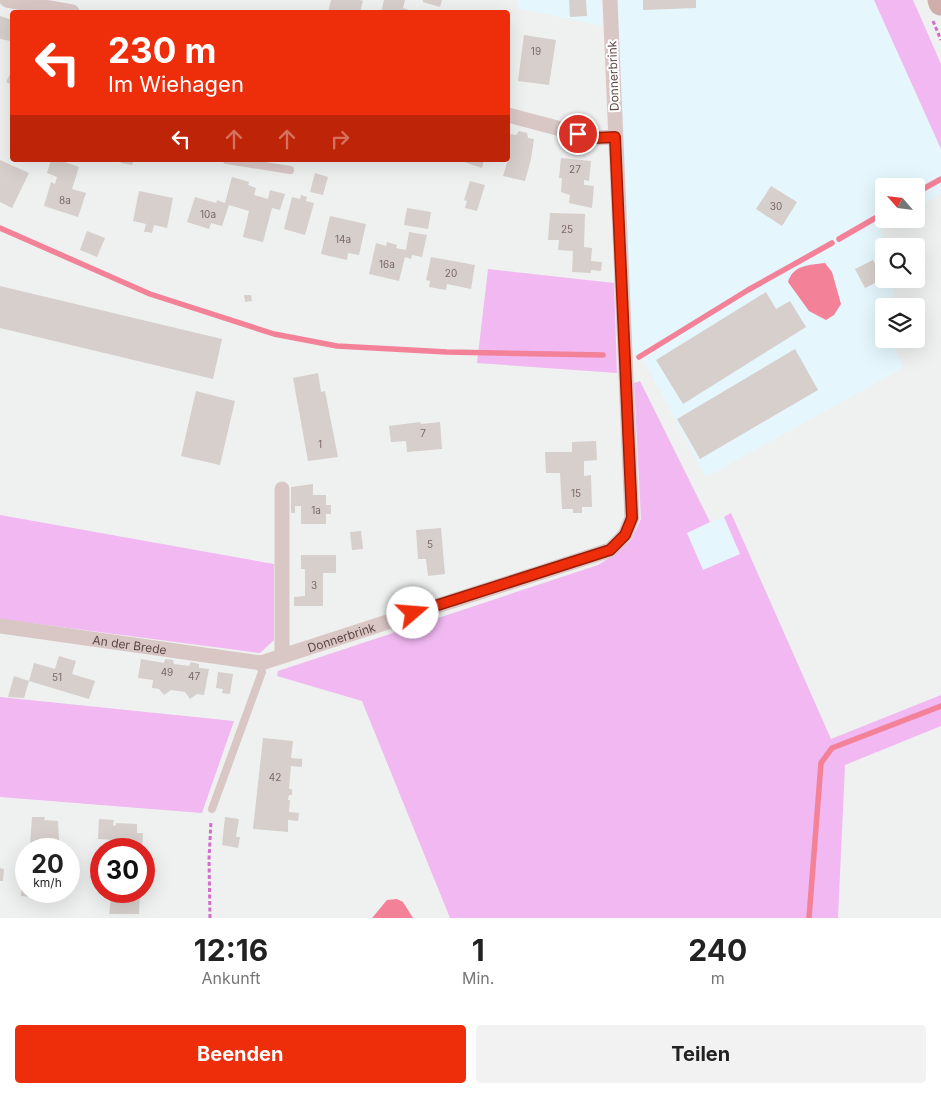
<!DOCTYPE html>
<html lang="de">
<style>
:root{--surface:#fff;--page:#f2f2f2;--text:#222;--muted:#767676;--accent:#ee2d0b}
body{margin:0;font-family:Inter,sans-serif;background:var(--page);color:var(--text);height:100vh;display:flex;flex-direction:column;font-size:19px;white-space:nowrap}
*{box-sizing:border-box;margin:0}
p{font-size:16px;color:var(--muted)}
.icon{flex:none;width:28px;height:28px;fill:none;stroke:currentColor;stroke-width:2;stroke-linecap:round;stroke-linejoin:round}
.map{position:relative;height:918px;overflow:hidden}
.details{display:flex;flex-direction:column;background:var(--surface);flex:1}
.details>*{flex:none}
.banner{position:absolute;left:10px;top:10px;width:500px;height:152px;border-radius:5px;box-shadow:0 5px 20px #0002;background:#ee2d0b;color:#fff;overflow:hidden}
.needle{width:32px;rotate:298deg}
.buttons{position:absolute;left:875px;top:178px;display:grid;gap:10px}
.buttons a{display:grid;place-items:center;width:50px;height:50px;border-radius:5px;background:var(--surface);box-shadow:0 5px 20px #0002;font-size:25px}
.speed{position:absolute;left:15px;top:838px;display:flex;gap:10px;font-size:25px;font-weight:700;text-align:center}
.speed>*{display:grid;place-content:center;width:65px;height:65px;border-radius:50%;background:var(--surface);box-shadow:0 5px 20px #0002;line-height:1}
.speed small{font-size:12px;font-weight:400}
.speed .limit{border:8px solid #d22;background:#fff;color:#111}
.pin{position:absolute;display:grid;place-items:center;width:42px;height:42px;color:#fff;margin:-21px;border:2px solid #fff;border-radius:50%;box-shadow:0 1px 5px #0007}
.me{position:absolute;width:55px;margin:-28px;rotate:72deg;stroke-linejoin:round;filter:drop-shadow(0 0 4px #0008)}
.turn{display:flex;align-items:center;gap:18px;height:105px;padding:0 15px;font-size:22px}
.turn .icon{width:65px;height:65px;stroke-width:2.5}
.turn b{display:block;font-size:35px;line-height:42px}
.lanes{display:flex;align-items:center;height:48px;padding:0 15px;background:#0003;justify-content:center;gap:25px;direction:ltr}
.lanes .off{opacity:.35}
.eta{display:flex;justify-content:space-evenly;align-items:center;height:85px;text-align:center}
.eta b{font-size:30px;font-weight:700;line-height:35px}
.primary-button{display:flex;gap:10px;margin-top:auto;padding:10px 15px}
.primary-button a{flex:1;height:58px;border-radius:5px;background:var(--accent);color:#fff;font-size:20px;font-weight:700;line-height:58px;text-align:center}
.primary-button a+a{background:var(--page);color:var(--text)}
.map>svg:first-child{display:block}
</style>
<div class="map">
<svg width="941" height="918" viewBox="0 0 941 918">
<rect width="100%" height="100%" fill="#eef1ef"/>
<path fill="#e5f6fd" d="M518,0h84v26l-85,-18z
M617,0h257l67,149v45l-25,15v-23h-32v33h15l-18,10 4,17h-1v33h10l1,4 -2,23h-9v33h7l12,29 -197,109 -62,-116 -11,-6z
M724,517l16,37 -37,16 -16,-37z"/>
<path fill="#f1b8f2" d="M874,0h39l28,64v85z
M488,269l126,14 3,90 -140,-10z
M640,381l70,141 -23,11 16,37 37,-16 -16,-37 7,-4 100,226 110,-44v31l-96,39 -7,153h-388l-88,-217 -85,-25 1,-5 320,-106 16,-10 17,-15 10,-21 -7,-136z
M0,515l274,49v76l-14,13 -260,-34z
M0,697l234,24 -32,92 -202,-16z"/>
<path fill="#f38198" d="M825,263l7,9 9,32 -7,11 -8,5 -17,-9 -21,-29c5,-17 21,-17 37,-19z
M397,899l6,3 10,16h-41l15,-18z"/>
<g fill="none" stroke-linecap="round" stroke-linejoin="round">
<path stroke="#f38198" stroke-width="5.5" d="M916,193l25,-14
M0,228l150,66 124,40 63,12 110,6 156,3
M839,239l45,-26
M639,357l109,-67 84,-47
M809,918l12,-155 11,-15 109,-42"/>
</g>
<path fill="#d6cfcc" d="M331,0h29l3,1 -3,11h-32z
M384,0h21l-2,8 6,2 -1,2h-27z
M423,0h19l-2,7 -17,-5z
M569,0h17l1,16 -17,1z
M643,0h53v8l-53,2z
M0,16l12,4 -1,21 -11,-2z
M524,35l32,5 -7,45 -31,-4z
M12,70v15l-6,-3z
M519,131l8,2 1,5 6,1 -3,20 -6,22 -22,-5 5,-16v-24h1l1,-2 6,1z
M561,158l30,3 -2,20 -5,-1v5l10,1 -2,22 -23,-5 1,-8 -9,-3 1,-14h-3z
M0,160l29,13 -17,35 -12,-6z
M51,160h11v1l17,6 -7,22 14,4 -8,24 -34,-11 7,-24 4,2 2,-7 -10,-4z
M122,160h12l-2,5 -11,-2z
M458,160h26l-2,8z
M315,173l13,4 -5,18 -13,-3z
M232,177l17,5 -1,3 8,3 -2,7 14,4 2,-9 15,4 -5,16 -8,-2 -9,34 -20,-5 6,-26 -20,-6 -7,21 -11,-3 -2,6 -22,-7 8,-25 21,6 1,-3 8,3z
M470,181l15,4 -8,26 -12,-3 2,-7 -3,-1z
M771,186l26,16 -15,24 -26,-17z
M139,191l34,7 -6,30 -13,-3 -2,8 -4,-1h-4l2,-8 -13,-3z
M301,195l6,2 -1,4 8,2 -9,32 -21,-6 8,-32 8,2z
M407,208l24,4 -3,17 -24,-4z
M550,213l35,1 -1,33 8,1 -1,13 11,1 -1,9 -10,-1v3l-19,-1 1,-21 -15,-1 1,-10h-11z
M330,216l36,8 -7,31 -11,-2 -1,7 -26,-6z
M87,231l18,7 -8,19 -17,-7z
M409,232l18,3 -5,22 -10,-2 -1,4 -6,-2 -6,24 -30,-7 7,-31 10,3 1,-4 10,3 -1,3 10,2z
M431,257l44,8 -4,24 -24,-5 -1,6 -17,-3 1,-6 -4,-1z
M873,260l10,19 -18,9 -10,-19z
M0,286l222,53 -9,40 -213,-51z
M766,292l10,17 14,-8 16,26 -123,77 -27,-44z
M244,295h7l1,6 -7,1z
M795,349l23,41 -118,69 -23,-40z
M318,373l3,19 4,-1 13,66 -30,4 -15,-83z
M196,391l39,10 -15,64 -39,-9z
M420,422l1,2 19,-2 2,27 -35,3 -1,-11 -15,1 -2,-16z
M596,441l1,19 -13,1v15l7,-1 1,32h-10v6h-9v-4h-11l-2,-36h-14l-1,-21h27v-10z
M313,484v11h13v10h5v9h-5v10h-25v-18h-6v7h-4v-26z
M441,528l4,46 -17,2 -2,-17h-8l-2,-29z
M361,531l2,18 -11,1 -2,-18z
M301,555h35v18h-13v33h-29v-9l11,-1v-27h-4z
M59,656l17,5 -4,13 23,7 -6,18 -60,-18 -5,17 -16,-1 6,-21 15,5 5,-18 21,6z
M141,659l23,4 1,-4 8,1 1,4 15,2 2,-4 8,2v4l10,1 -5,26 -7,-1 -7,5 -5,-7 -14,-2 -7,5 -5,-6 -7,-1 1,-8 -15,-2z
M218,672l15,2 -3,20 -8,-1 1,-4 -7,-1z
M263,738l30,3 -2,17 11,1v8l-11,-1 -2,23h3v6h-3l-1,5h2l-1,12 10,1 -1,8 -10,-1v12l-35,-3z
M32,817h13l-1,3 14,1 1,19h-2l-1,7 -26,-2z
M225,817l14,2 -3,18h4l-2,11 -16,-3z
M99,819l15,1 -1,6 3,-1v-2l21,1v9h6l-1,16h-29l1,-9 -16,-1z
M23,864h3v27h22v7l-27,-2z
M0,868l4,1 -1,12h-3z
M112,891h28l-1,23h-30z"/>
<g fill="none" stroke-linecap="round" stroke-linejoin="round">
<path stroke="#d36dc9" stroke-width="3" stroke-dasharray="4 2.5" stroke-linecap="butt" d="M933,21l8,19
M210,918l-1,-59 2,-38"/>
<path stroke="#d9c7c6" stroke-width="8" d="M227,160l63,10
M212,809l50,-137 -1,-9"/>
<g stroke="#d9c7c6" stroke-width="15">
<path d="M7,0l65,12"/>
<path d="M508,115l87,23 20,-1"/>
<path d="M282,489v166"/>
<path id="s1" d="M0,626l261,37 349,-113 15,-15 7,-17 -22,-518"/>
</g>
<path stroke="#cfaeab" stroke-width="25" d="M940,0l1,3"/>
</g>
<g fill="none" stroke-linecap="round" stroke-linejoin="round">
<g stroke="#9b1d07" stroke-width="12">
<path id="route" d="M413,613l197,-63 15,-15 7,-17 -17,-381 -20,1 -17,-4"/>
</g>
<use href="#route" stroke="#ee2d0b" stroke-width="9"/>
</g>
<g text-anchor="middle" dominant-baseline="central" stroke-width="4" stroke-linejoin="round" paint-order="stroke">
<g font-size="10" fill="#7b6866">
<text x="536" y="51">19</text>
<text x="575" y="169">27</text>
<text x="65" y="200">8a</text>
<text x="776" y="206">30</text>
<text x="208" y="214">10a</text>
<text x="567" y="229">25</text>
<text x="343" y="239">14a</text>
<text x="387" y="264">16a</text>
<text x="451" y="273">20</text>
<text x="423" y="433">7</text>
<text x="320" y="444">1</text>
<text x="576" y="493">15</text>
<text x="316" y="510">1a</text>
<text x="430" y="544">5</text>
<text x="314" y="585">3</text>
<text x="167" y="672">49</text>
<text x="194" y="676">47</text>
<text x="57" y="677">51</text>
<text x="275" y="777">42</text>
</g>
<g font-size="12" fill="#5d4644" stroke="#fff">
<text transform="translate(613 76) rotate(-92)">Donnerbrink</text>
<text stroke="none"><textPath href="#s1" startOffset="348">Donnerbrink</textPath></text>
<text stroke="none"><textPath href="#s1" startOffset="131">An der Brede</textPath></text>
</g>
</g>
</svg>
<div class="buttons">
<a><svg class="needle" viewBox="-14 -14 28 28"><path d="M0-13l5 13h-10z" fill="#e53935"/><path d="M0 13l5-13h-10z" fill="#767676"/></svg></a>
<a><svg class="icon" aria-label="search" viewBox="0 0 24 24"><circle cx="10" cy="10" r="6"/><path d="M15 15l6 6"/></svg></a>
<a><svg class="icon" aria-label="layers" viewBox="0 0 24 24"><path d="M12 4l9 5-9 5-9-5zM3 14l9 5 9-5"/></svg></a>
</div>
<div class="speed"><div>20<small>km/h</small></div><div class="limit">30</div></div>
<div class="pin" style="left:578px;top:134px;background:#d93025"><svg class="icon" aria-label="arrive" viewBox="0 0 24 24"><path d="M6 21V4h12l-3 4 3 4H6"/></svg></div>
<svg class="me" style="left:413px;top:613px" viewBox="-20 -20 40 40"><circle r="19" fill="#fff"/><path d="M0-13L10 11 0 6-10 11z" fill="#ee2d0b"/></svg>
<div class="banner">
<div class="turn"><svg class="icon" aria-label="left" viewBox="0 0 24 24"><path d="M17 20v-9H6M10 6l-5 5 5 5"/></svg><div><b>230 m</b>Im Wiehagen</div></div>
<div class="lanes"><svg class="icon" aria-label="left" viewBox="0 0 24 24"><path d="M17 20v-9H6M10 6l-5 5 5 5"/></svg><svg class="icon off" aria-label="ahead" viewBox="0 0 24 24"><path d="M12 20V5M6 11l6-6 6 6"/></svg><svg class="icon off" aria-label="ahead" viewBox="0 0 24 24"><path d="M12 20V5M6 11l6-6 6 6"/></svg><svg class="icon off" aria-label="right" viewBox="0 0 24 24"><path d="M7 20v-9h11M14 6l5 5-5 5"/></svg></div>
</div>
</div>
<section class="details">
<div class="eta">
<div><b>12:16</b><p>Ankunft</p></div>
<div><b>1</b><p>Min.</p></div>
<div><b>240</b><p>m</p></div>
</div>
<div class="primary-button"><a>Beenden</a><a>Teilen</a></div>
</section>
